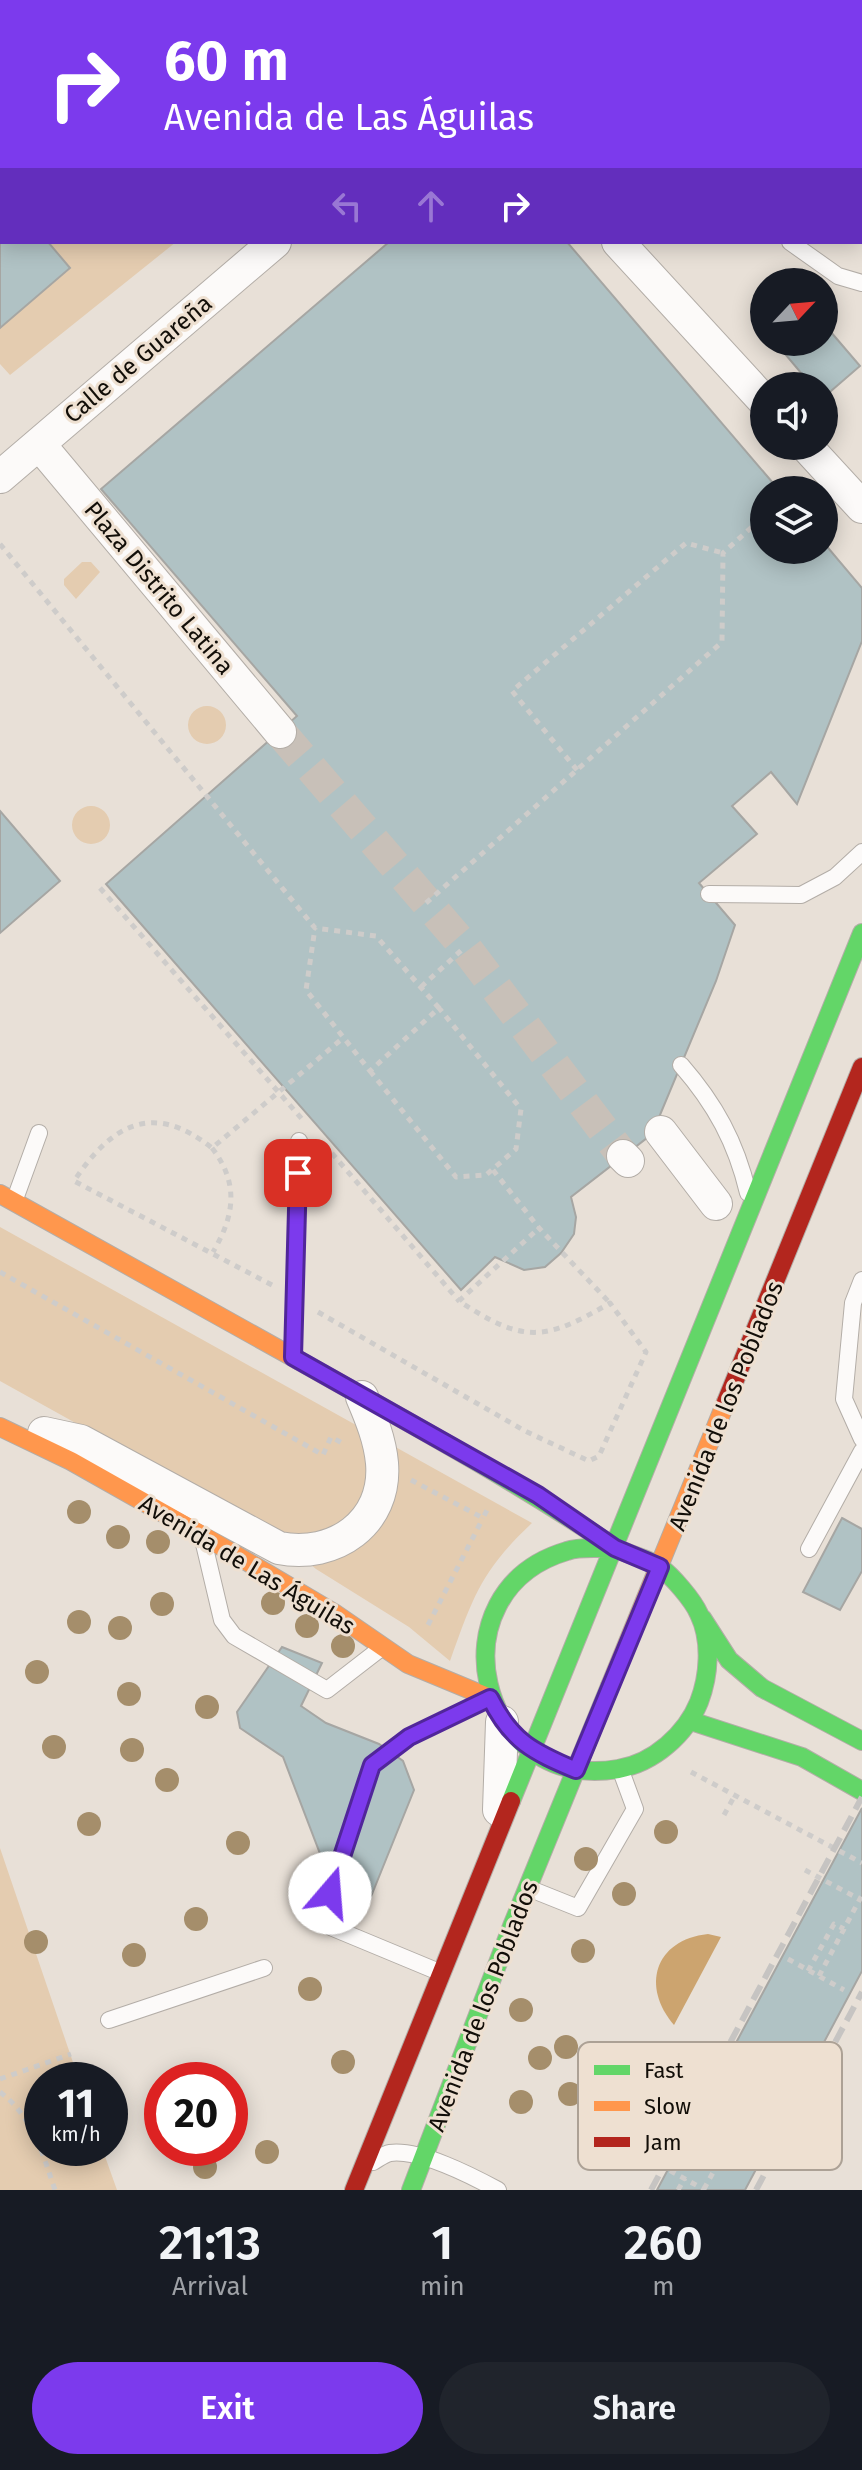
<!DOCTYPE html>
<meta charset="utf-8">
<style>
:root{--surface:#171b24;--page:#20242c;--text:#f1f3f6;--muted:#9ea1a6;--accent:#7c3aed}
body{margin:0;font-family:"Fira Sans",sans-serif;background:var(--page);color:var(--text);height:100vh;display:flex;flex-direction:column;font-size:30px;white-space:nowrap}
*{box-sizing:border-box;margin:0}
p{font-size:26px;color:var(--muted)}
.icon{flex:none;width:44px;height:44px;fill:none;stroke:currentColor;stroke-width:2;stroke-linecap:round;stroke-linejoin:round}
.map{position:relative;height:2190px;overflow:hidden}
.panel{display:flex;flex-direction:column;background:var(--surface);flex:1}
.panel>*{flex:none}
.hud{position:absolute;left:0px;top:0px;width:862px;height:244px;box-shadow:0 4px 20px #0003;background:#7c3aed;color:#fff;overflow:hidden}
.needle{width:52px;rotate:64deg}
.controls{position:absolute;left:750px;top:268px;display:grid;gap:16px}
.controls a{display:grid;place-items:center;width:88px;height:88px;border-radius:50%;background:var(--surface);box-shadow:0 4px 20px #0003;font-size:40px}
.speed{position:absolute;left:24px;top:2062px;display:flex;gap:16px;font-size:40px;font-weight:700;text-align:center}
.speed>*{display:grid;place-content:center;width:104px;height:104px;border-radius:50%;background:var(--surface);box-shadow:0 4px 20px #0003;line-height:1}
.speed small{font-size:20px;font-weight:400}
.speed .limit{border:12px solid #d22;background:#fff;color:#111}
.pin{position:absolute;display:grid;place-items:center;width:68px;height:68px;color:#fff;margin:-34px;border-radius:16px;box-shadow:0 4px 12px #0006}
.me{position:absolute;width:88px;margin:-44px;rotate:18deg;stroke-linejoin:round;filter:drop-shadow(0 0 6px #0008)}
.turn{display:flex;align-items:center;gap:28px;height:168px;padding:0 32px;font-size:36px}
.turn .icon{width:104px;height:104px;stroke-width:2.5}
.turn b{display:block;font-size:56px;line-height:68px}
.lanes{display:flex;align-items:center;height:76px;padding:0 32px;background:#0003;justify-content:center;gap:40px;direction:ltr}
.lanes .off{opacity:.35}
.eta{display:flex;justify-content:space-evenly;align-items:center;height:136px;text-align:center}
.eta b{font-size:48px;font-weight:600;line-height:56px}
.action{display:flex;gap:16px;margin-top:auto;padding:16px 32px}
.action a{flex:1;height:92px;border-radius:48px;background:var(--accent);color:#fff;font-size:32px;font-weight:600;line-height:92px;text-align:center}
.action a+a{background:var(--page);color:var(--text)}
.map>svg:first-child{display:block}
</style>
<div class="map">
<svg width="862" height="2190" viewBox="0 0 862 2190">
<rect width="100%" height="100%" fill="#e8e0d7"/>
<path fill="#e4ccb0" d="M0,0h391l1,2h-390v240h174l-166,133 -10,-11z
M82,562h9l9,10 -24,27 -12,-14v-6z
M188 725a19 19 0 1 1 38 0a19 19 0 1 1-38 0Z
M72 825a19 19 0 1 1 38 0a19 19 0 1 1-38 0Z
M0,1227l532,296c-51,48 -59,74 -82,138l-41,-34 -93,-58 -46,-38 -270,-150z
M0,1848l79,232h-37v68h60l15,42h-117z"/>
<path fill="#cca46f" d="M708,1934l13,3 -47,88c-33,-38 -20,-85 34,-91z"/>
<path fill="#b0c2c4" stroke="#a6a6a3" stroke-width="2" d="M672,0h95l2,2h-100z
M0,183l2,59h46l22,26 -70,60z
M389,242h178l212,248h-15v60h60v-7l38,45v53l-65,163 -26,-32 -39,34 25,28 -58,49 36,42 -19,56 -64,153 -81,63 5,20 -2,17 -13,19 -16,14 -21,3 -29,-13 -34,33 -355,-406 191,-168 -196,-227z
M824,324l36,42 -36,31v-11h-12l-37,-44h49z
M0,811l60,70 -60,52z
M842,1518l20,11v42l-22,39 -37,-18z
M282,1647l40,16 -21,43 25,17 53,21 24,17 11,29 -46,114 -39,-27 -46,-120 -43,-29 -3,-16z
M862,1808v163l-117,219h-88z"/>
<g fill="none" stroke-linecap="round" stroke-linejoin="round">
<path stroke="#c8c0b8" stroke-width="32" stroke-dasharray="32 16" stroke-linecap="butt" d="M280,732l185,215 158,209"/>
<g stroke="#b3ada7" stroke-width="18">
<path id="lane" d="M860,84l2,-2
M790,242l48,34 24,7
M709,894l92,1 34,-18 27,-25
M681,1065c34,39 55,77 67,128
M15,1199l24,-66
M862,1280l-9,23 -9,96 18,40
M293,1351l6,-210
M204,1544l18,76 12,16 93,54 53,-41
M809,1549l53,-98
M528,1888l50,20 57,-99 -14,-38
M439,1972l-118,-49 51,-158 37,-28 72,-35
M109,2020l155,-52
M373,2162c4,-2 11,-8 17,-9 30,-4 82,23 108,37"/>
</g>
<g stroke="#b3ada7" stroke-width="34">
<path id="street" d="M432,0l2,2
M508,2l1,-2
M556,2l2,-2
M618,242l146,159
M39,444l241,288
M806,446l56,61
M0,477l275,-235
M661,1132l55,72
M623,1156l5,5
M44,1433l37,8 198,107c55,11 108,-25 103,-85 -2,-23 -11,-45 -20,-66
M499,1810l3,-88"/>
</g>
<g stroke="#b3ada7" stroke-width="20">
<path id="fast" d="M298,1360c106,60 211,117 313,185 14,10 35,12 49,22 12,9 33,33 39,47 13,27 10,62 0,88 -13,32 -45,61 -81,67 -141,24 -187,-178 -51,-218 14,-5 33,-2 48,-3
M702,1618l27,42 33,28 100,53
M691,1721l111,36 60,34
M511,1801l351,-868
M411,2190l101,-264 98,-240"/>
</g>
<g stroke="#b3ada7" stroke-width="20">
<path id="slow" d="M0,1194l298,166
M0,1427l71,34 131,74 132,78 74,51 82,34
M610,1686l116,-284"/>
</g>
<g stroke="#b3ada7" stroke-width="20">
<path id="jam" d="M726,1402l136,-335
M354,2190l157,-389"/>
</g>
<path stroke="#ceccca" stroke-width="5" stroke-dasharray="6 6" stroke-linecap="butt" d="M0,544l315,384 61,8 63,72 -69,63 -64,-81 9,-62
M577,770l-65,-79 174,-148 37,10
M100,888l202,231
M426,903l296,-261 1,-89 41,-37
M421,987l44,-40
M370,1071l86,106 30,-2 30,-26 5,-40 -82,-101
M324,1144l135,157
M212,1148c27,35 23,67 1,104
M493,1170l46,58 71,75
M0,1272l323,183 8,-18 15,8
M272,1285l-198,-104c38,-57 79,-80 138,-33l131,-110
M318,1312l207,119 64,30 10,-5 47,-104 -36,-49c-65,38 -86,41 -151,-2l80,-73
M411,1480l72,38 4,-8
M428,1625l55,-107
M691,1772l171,91
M724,1815l11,-20
M805,1870l56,30
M788,1959l56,31
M808,1971l26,-47 10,5
M819,1976l43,-81
M729,2069l56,31
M0,2079l71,-25
M0,2092c33,25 42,60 55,98
M728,2144l-9,-5 31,-59
M649,2159l56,31
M704,2189l56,-103
M678,2190l7,-12"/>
<use href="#lane" stroke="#fcfaf9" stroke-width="16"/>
<use href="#street" stroke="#fcfaf9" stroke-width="32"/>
<use href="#fast" stroke="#63d668" stroke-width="18"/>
<use href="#slow" stroke="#ff974d" stroke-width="18"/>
<use href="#jam" stroke="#b3261e" stroke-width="18"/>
<path stroke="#c6c4c2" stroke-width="6" stroke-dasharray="16 8" stroke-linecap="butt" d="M651,2190l211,-393
M756,2190l106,-198"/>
</g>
<g fill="#a58e6b">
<circle cx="79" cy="1512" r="12"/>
<circle cx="118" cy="1537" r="12"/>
<circle cx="158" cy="1542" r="12"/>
<circle cx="273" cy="1603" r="12"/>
<circle cx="162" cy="1604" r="12"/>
<circle cx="79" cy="1622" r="12"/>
<circle cx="307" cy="1626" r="12"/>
<circle cx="120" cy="1628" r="12"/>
<circle cx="343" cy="1646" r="12"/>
<circle cx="37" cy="1672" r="12"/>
<circle cx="129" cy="1694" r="12"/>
<circle cx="207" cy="1707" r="12"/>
<circle cx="54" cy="1747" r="12"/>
<circle cx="132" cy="1750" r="12"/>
<circle cx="167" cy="1780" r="12"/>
<circle cx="89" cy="1824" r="12"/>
<circle cx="666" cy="1832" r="12"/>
<circle cx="238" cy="1843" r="12"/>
<circle cx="586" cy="1859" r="12"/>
<circle cx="624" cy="1894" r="12"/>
<circle cx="196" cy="1919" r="12"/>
<circle cx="36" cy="1942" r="12"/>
<circle cx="583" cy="1951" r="12"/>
<circle cx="134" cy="1955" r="12"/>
<circle cx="310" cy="1989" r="12"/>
<circle cx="521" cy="2010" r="12"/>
<circle cx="566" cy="2047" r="12"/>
<circle cx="540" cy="2058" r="12"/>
<circle cx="343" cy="2062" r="12"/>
<circle cx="570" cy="2094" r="12"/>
<circle cx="521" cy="2102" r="12"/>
<circle cx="267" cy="2152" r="12"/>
<circle cx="205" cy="2167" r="12"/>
</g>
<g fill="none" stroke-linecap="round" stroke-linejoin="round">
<g stroke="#51269a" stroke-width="20">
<path id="route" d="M298,1173l-5,184 245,138 77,53 45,19 -84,203c-43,-18 -65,-29 -86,-72l-81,39 -37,28 -42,128"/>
</g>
<use href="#route" stroke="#7c3aed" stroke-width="14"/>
</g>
<g text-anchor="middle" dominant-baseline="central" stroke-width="6" stroke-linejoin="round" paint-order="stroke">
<g font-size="24" fill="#120e08" stroke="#eee0d1">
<text transform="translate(138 359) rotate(-40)">Calle de Guareña</text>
<text transform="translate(159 588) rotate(50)">Plaza Distrito Latina</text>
<text transform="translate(726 1406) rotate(-68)">Avenida de los Poblados</text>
<text transform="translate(247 1565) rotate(31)">Avenida de Las Águilas</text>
<text transform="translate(483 2006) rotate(-69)">Avenida de los Poblados</text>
</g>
</g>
<rect x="578" y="2042" width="264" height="128" rx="12" fill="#eee0d1" stroke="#aca195" stroke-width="2"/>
<rect x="594" y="2065" width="36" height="10" fill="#63d668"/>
<rect x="594" y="2101" width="36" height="10" fill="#ff974d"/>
<rect x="594" y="2137" width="36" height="10" fill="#b3261e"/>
<g font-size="22" fill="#120e08">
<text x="644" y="2078">Fast</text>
<text x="644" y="2114">Slow</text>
<text x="644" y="2150">Jam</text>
</g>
</svg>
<div class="controls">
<a><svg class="needle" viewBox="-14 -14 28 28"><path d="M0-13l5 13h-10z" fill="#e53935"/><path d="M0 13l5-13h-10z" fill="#9ea1a6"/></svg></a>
<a><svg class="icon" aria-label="sound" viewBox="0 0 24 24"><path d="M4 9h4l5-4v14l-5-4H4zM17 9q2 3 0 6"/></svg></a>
<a><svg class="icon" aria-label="layers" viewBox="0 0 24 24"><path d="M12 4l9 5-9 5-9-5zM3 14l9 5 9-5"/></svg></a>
</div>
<div class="speed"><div>11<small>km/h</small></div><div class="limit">20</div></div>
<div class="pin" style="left:298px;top:1173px;background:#d93025"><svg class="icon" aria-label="arrive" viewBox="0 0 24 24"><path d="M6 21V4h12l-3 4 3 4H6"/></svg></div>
<svg class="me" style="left:330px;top:1893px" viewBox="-20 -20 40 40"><circle r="19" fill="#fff"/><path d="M0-13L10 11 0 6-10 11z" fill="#7c3aed"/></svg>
<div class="hud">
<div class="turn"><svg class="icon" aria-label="right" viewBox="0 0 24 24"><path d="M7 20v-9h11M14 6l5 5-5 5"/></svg><div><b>60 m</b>Avenida de Las Águilas</div></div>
<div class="lanes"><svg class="icon off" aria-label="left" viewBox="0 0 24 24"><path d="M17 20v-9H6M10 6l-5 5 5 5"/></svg><svg class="icon off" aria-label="ahead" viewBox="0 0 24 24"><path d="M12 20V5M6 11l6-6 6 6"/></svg><svg class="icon" aria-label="right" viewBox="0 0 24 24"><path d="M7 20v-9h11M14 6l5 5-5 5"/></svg></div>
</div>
</div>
<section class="panel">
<div class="eta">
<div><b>21:13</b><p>Arrival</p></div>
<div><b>1</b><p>min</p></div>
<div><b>260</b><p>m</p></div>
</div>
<div class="action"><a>Exit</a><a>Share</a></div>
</section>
